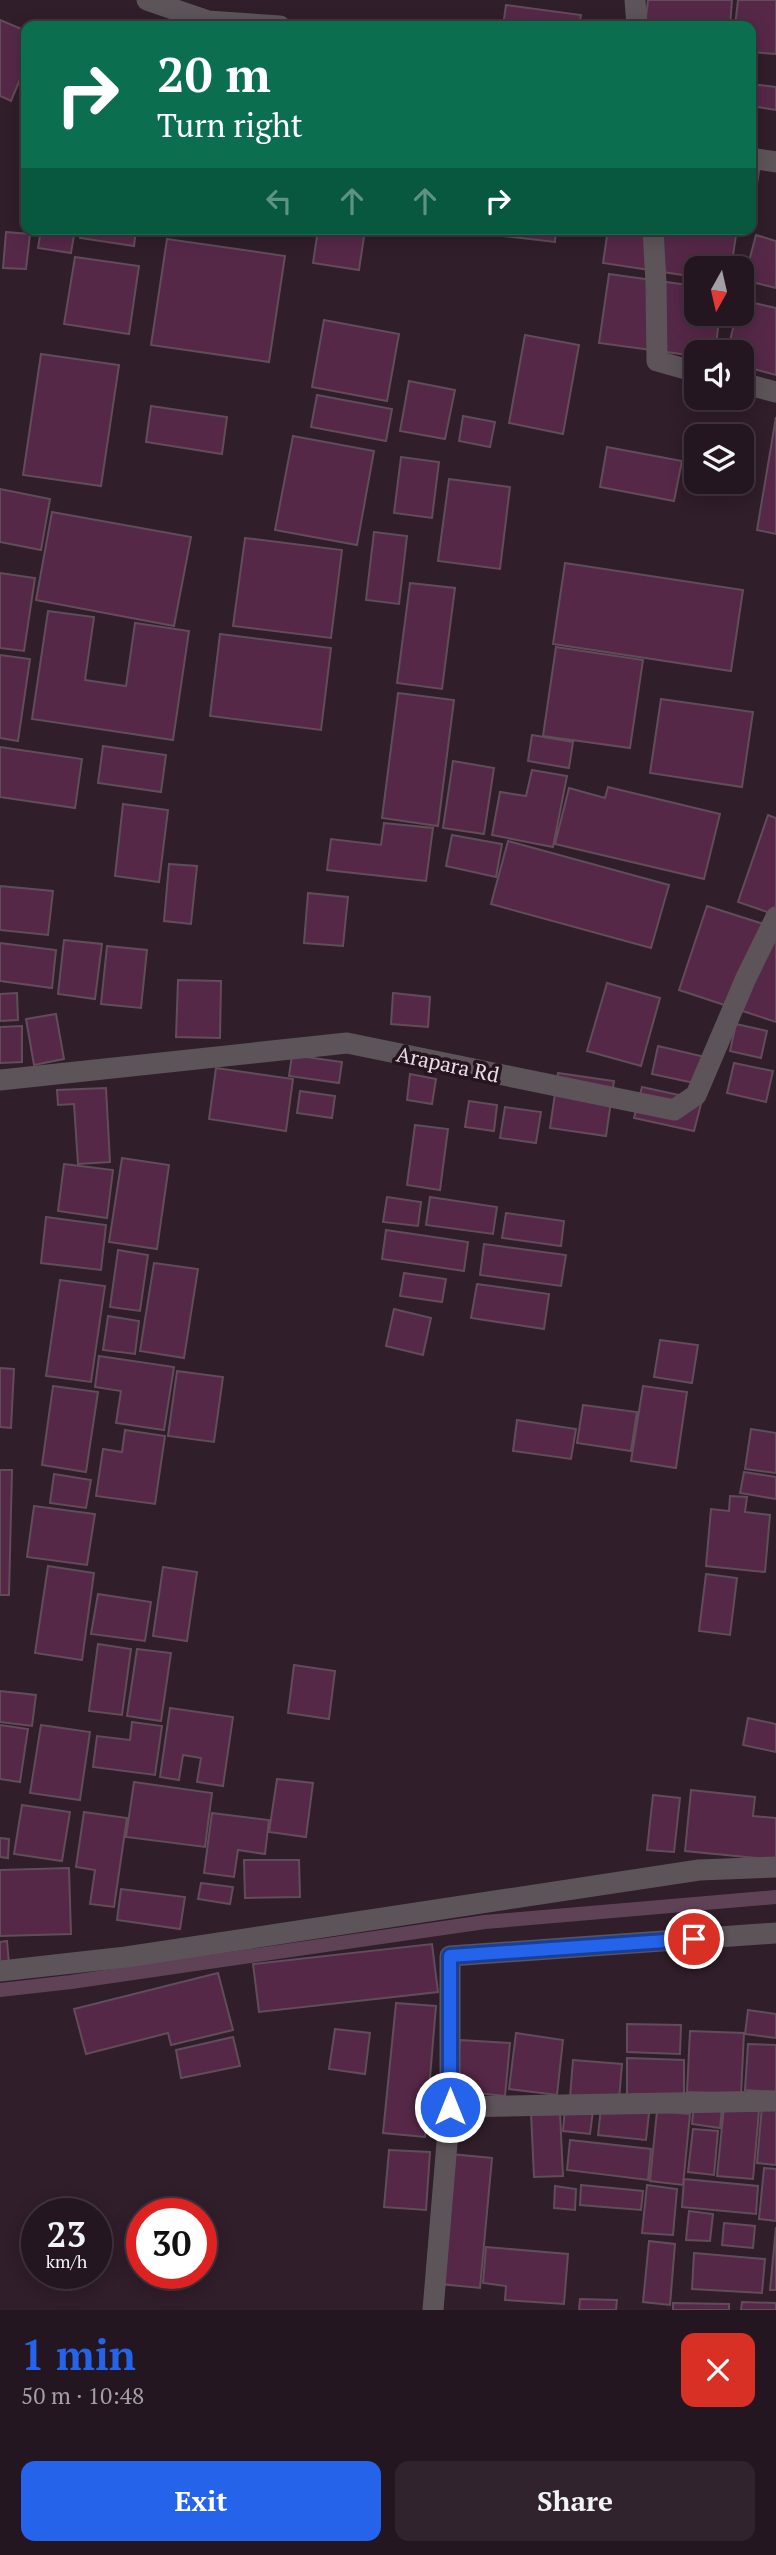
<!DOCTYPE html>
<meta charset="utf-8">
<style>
:root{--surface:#241620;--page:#30232d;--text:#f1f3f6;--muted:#a39fa5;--line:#41353e;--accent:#2563eb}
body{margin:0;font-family:"PT Serif",serif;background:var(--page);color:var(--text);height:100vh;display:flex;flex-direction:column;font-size:26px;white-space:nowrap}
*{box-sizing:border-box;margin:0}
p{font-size:23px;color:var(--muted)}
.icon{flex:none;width:38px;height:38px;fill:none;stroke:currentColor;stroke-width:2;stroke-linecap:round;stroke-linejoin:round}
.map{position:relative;height:2310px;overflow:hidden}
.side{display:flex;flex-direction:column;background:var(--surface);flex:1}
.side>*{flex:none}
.hud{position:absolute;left:21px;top:21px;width:735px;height:214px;border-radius:14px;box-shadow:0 4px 18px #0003,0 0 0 2px var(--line);background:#0b6e4f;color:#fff;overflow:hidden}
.needle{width:46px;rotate:188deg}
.controls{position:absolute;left:684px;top:256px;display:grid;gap:14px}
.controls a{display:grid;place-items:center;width:70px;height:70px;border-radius:14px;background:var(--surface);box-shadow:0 4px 18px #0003,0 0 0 2px var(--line);font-size:35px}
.speed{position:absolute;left:21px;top:2198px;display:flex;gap:14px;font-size:35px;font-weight:700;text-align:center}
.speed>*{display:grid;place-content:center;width:91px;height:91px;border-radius:50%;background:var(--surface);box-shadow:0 4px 18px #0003,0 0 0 2px var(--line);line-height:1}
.speed small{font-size:18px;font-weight:400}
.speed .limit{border:10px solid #d22;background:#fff;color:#111}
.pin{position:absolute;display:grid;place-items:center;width:60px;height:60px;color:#fff;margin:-30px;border:4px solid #fff;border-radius:50%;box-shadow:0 2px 7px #0007}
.me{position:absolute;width:77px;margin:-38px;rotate:0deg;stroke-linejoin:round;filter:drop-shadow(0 0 5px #0008)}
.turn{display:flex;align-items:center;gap:24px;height:147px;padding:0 21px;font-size:32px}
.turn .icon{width:91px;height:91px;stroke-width:2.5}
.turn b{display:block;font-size:49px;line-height:60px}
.lanes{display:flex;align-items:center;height:66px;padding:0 21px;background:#0003;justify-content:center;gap:35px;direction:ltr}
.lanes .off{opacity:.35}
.round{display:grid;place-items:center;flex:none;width:74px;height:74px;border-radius:14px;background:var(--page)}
.head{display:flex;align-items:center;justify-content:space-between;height:119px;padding:0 21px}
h1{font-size:42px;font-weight:700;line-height:52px;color:var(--accent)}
.button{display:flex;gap:14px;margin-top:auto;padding:14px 21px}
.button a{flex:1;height:80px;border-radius:14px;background:var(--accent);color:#fff;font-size:28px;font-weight:700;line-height:80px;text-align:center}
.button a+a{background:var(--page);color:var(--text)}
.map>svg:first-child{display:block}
</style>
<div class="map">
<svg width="776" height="2310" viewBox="0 0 776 2310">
<rect width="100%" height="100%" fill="#301e2a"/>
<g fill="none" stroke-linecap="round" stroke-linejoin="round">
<path stroke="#604257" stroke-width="14" d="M0,1990l71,-8 414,-60 291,-25"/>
</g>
<path fill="#562848" stroke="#614d59" stroke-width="2" d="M648,0h84l-2,26h-85z
M738,0h38v54l-25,-2v-26h-16z
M506,5l75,10 -2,11h-76z
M0,20l26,11v34l-15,36 -11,-5z
M751,84l25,3v23l-25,-4z
M751,161l9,2 -7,49 -2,-1z
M41,229h34l-4,24 -33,-5z
M81,229h55l-2,17 -54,-8z
M318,229l47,1 -6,40 -46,-7z
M442,229h114l-1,13z
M608,229h129l-6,39h-35v9l-93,-14z
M6,232l24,2 -4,35 -23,-1z
M756,235l20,6v47l-32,-8z
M167,239l118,17 -16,106 -118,-17z
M75,257l64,9 -10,68 -65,-10z
M609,274l87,12v27h24l-5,39h-19v4l-97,-13z
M742,300l34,8v67l-34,-9v-14h-15l10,-39h5z
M324,320l75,14 -12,67 -75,-14z
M525,335l54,10 -16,89 -54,-11z
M41,354l78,11 -18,121 -78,-11z
M409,381l46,9 -10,49 -45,-8z
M317,395l75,14 -6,32 -75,-14z
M151,406l76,11 -5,37 -76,-12z
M463,416l32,6 -5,25 -31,-6z
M776,417v117l-19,-4z
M701,426l42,7 -1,5v-2h-43z
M293,436l81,15 -17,94 -82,-15z
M607,447l75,14 -8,40 -74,-14z
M401,457l38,5 -7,56 -38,-5z
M449,479l61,8 -10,82 -62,-8z
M0,489l50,10 -9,51 -41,-8z
M52,512l139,25 -17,89 -138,-26z
M374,532l33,4 -8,68 -33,-4z
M245,538l97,12 -11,88 -98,-12z
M565,563l178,27 -12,81 -178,-27z
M0,573l35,5 -11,73 -24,-3z
M410,583l45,5 -13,101 -45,-6z
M48,611l46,6 -9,63 41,6 9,-63 54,8 -16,109 -141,-21z
M220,634l111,14 -10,82 -111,-14z
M556,647l87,13 -13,88 -87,-12z
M0,655l30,4 -12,82 -18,-3z
M398,693l56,7 -16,126 -56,-8z
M661,699l92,13 -11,75 -92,-14z
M532,735l41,7 -4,26 -41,-7z
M103,746l63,9 -5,37 -63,-9z
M0,747l82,12 -7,49 -75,-11z
M453,761l41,7 -10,66 -41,-6z
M532,770l35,6 -14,71 -61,-12 8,-43 26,4z
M608,787l112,27 -16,65 -149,-35 14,-56 36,10z
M123,804l45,6 -9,72 -44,-6z
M768,815l8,3v97l-38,-13z
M384,823l49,5 -7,53 -99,-11 4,-31 50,6z
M452,835l50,9 -6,33 -50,-11z
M508,841l161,44 -18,63 -160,-44z
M169,864l28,2 -6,58 -27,-3z
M0,886l53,5 -5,44 -48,-5z
M308,893l40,4 -5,49 -39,-3z
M707,906l69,22v94l-97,-32z
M64,940l38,4 -7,55 -37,-5z
M0,943l56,7 -4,38 -52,-7z
M107,946l40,4 -6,58 -40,-4z
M178,980l43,1 -1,57 -44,-1z
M607,983l53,15 -19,68 -54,-15z
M17,993l1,27 -18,1v-27z
M393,993l37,4 -2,30 -37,-3z
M56,1014l8,45 -30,6 -8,-46z
M736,1024l31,7 -6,27 -31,-7z
M22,1026v36l-22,1v-36z
M658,1046l47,11 -6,27 -47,-10z
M292,1055l50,7 -3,21 -50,-7z
M734,1063l39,8 -7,31 -39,-9z
M216,1068l77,11 -7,52 -77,-12z
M558,1073l56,8 -8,55 -56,-8z
M410,1074l26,5 -4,25 -25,-4z
M642,1087l60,13 -8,31 -60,-13z
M106,1088l4,74 -32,2 -4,-60 -16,1 -1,-15z
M300,1091l35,5 -3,22 -35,-5z
M469,1101l28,4 -3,26 -29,-4z
M505,1107l36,5 -5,31 -36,-5z
M415,1125l33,4 -8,61 -33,-5z
M122,1158l47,7 -12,84 -48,-7z
M64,1164l49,6 -6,48 -49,-7z
M387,1197l34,5 -3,24 -35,-4z
M430,1197l67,10 -4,27 -67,-9z
M506,1213l58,8 -3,25 -59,-8z
M46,1217l60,8 -5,45 -60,-7z
M386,1230l82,12 -4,29 -82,-12z
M484,1244l82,11 -5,31 -81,-11z
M118,1250l30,5 -8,56 -30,-4z
M154,1263l44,6 -14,89 -44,-7z
M404,1273l42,6 -4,23 -42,-6z
M60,1280l45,6 -14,96 -45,-6z
M477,1284l72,10 -5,35 -73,-11z
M394,1309l37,9 -8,37 -37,-9z
M108,1316l31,5 -4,33 -32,-4z
M660,1340l38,5 -6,38 -38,-6z
M99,1356l75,11 -10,63 -48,-7 5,-32 -26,-4z
M0,1368l14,1 -3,59 -11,-1z
M177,1371l46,6 -9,65 -46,-6z
M53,1386l45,6 -12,80 -44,-7z
M643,1386l44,6 -11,76 -45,-7z
M583,1405l54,7 -6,39 -54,-8z
M517,1420l59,9 -5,30 -58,-8z
M751,1429l25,4v40l-31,-4z
M125,1430l40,6 -10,68 -59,-8 7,-47 19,3z
M0,1470h12l-3,125h-9z
M744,1472l32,5v22l-36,-6z
M54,1474l37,6 -5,28 -36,-5z
M730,1496l17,1 -2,15 25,3 -5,57 -59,-6 5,-57 18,2z
M34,1506l61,8 -8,51 -60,-8z
M48,1566l46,7 -12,87 -47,-7z
M163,1567l34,5 -10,69 -34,-5z
M706,1574l31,4 -7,57 -31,-4z
M98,1594l53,8 -6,39 -54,-7z
M98,1644l33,5 -9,66 -33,-4z
M137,1649l34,4 -10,68 -34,-5z
M294,1665l41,6 -6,48 -41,-6z
M0,1691l36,4 -4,31 -32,-4z
M170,1708l63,9 -10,69 -26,-4 4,-24 -18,-3 -4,25 -19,-3z
M748,1718l28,6v28l-33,-7z
M132,1722l30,4 -7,49 -62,-8 4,-31 33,4z
M0,1725l28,4 -8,53 -20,-3z
M41,1725l49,7 -10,68 -50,-7z
M277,1779l36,4 -7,54 -37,-5z
M134,1782l78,11 -7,54 -79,-10z
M691,1790l64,7 -2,19 23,2v42l-91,-9z
M653,1795l27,3 -6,54 -27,-2z
M22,1805l48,7 -8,49 -48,-7z
M84,1812l43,6 -13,89 -24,-3 5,-34 -19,-3z
M212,1813l57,7 -4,34 -27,-4 -4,27 -30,-4z
M0,1838l9,1 -1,19 -8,-1z
M244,1860h55l1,37 -55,1z
M69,1868l2,66 -71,2v-66z
M201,1883l32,4 -3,17 -32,-5z
M121,1889l64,8 -5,32 -63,-9z
M7,1941l2,23h-9v-22z
M432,1944l6,48 -179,20 -6,-48z
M218,1973l15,57 -62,15 -3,-12 -82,21 -12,-45z
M396,2003l40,3 -11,131 -42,-4z
M748,2010l28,4v24l-31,-4z
M627,2024l54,1 -1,29 -53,-2z
M335,2029l35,4 -5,41 -36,-5z
M690,2031l54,2 -3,61 -54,-2z
M516,2033l47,7 -6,55 -48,-6z
M233,2037l7,29 -59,12 -5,-28z
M460,2040l50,3 -5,53 -49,-5z
M748,2044l28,1v47l-31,-2z
M627,2058l57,2v37l-57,-2z
M573,2060l49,4 -3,36 -49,-3z
M694,2104l28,3 -2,21 -28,-4z
M762,2106l14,1v58l-19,-2z
M724,2107l35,4 -6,68 -36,-3z
M565,2108l28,3 -3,23 -27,-3z
M601,2108l48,5 -3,27 -48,-5z
M657,2111l33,3 -7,71 -33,-4z
M531,2113h29l3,63 -29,1z
M693,2129l25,2 -4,44 -26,-3z
M570,2140l81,9 -3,31 -81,-10z
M389,2150l41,2 -4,58 -42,-3z
M451,2154l41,4 -12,130 -40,-4z
M764,2168l12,1v52l-17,-2z
M684,2179l74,7 -2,28 -74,-7z
M581,2185l62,6 -2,19 -61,-5z
M647,2185l30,4 -4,46 -31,-2z
M555,2186l21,3 -1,21 -21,-2z
M689,2211l24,3 -3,27 -24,-1z
M724,2223l31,3 -2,22 -31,-3z
M776,2227v63h-6z
M649,2241l26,3 -5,61 -27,-3z
M486,2247l82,7 -4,50 -59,-4 1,-14 -23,-3z
M694,2253l71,6 -3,34 -70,-4z
M580,2299l37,1 -1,10h-37z
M742,2302l34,1v7h-35z
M673,2303l56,1v6h-56z"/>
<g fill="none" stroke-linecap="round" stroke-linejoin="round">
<path stroke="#5d5459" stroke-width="21" d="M147,0l61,21 72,5
M635,0l2,26
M751,158l25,4
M653,229l3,54 1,78 39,11
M742,383l34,9
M0,1080l347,-37 327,67 22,-15 50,-117 30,-61
M0,1971l126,-14 573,-87 77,-3
M450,2107l326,-6
M433,2310l17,-203v-151l326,-23"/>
</g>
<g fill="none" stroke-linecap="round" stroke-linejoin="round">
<g stroke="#184099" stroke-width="18">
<path id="route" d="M450,2107v-151l244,-17"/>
</g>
<use href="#route" stroke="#2563eb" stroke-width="12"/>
</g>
<g text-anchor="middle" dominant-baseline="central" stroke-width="7" stroke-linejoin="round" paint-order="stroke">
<g font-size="21" fill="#e9dde4" stroke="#261520">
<text transform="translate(448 1064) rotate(12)">Arapara Rd</text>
</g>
</g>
</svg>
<div class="controls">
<a><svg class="needle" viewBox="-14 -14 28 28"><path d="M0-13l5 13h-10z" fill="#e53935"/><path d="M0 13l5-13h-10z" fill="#a39fa5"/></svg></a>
<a><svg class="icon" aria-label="sound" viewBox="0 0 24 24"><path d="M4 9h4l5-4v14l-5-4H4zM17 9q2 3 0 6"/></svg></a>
<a><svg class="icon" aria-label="layers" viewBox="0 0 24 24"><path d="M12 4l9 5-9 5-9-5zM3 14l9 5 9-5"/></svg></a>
</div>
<div class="speed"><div>23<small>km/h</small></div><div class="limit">30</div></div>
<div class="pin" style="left:694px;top:1939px;background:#d93025"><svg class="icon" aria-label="arrive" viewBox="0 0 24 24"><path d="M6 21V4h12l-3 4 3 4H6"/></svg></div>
<svg class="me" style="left:450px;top:2107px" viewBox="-20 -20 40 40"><circle r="17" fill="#2563eb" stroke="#fff" stroke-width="3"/><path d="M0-11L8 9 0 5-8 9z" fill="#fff"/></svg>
<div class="hud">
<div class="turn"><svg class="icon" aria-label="right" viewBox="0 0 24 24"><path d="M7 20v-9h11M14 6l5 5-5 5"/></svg><div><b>20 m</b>Turn right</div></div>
<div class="lanes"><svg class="icon off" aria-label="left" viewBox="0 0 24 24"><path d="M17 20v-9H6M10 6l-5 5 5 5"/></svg><svg class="icon off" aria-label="ahead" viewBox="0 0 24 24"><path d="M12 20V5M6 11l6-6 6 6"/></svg><svg class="icon off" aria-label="ahead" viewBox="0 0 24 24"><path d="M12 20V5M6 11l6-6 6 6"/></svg><svg class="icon" aria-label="right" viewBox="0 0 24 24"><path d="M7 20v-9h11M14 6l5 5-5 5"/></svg></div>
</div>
</div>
<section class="side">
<div class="head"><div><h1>1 min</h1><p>50 m · 10:48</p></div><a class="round" style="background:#d93025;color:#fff"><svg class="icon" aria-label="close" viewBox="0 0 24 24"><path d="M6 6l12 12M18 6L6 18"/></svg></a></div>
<div class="button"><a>Exit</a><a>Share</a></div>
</section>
